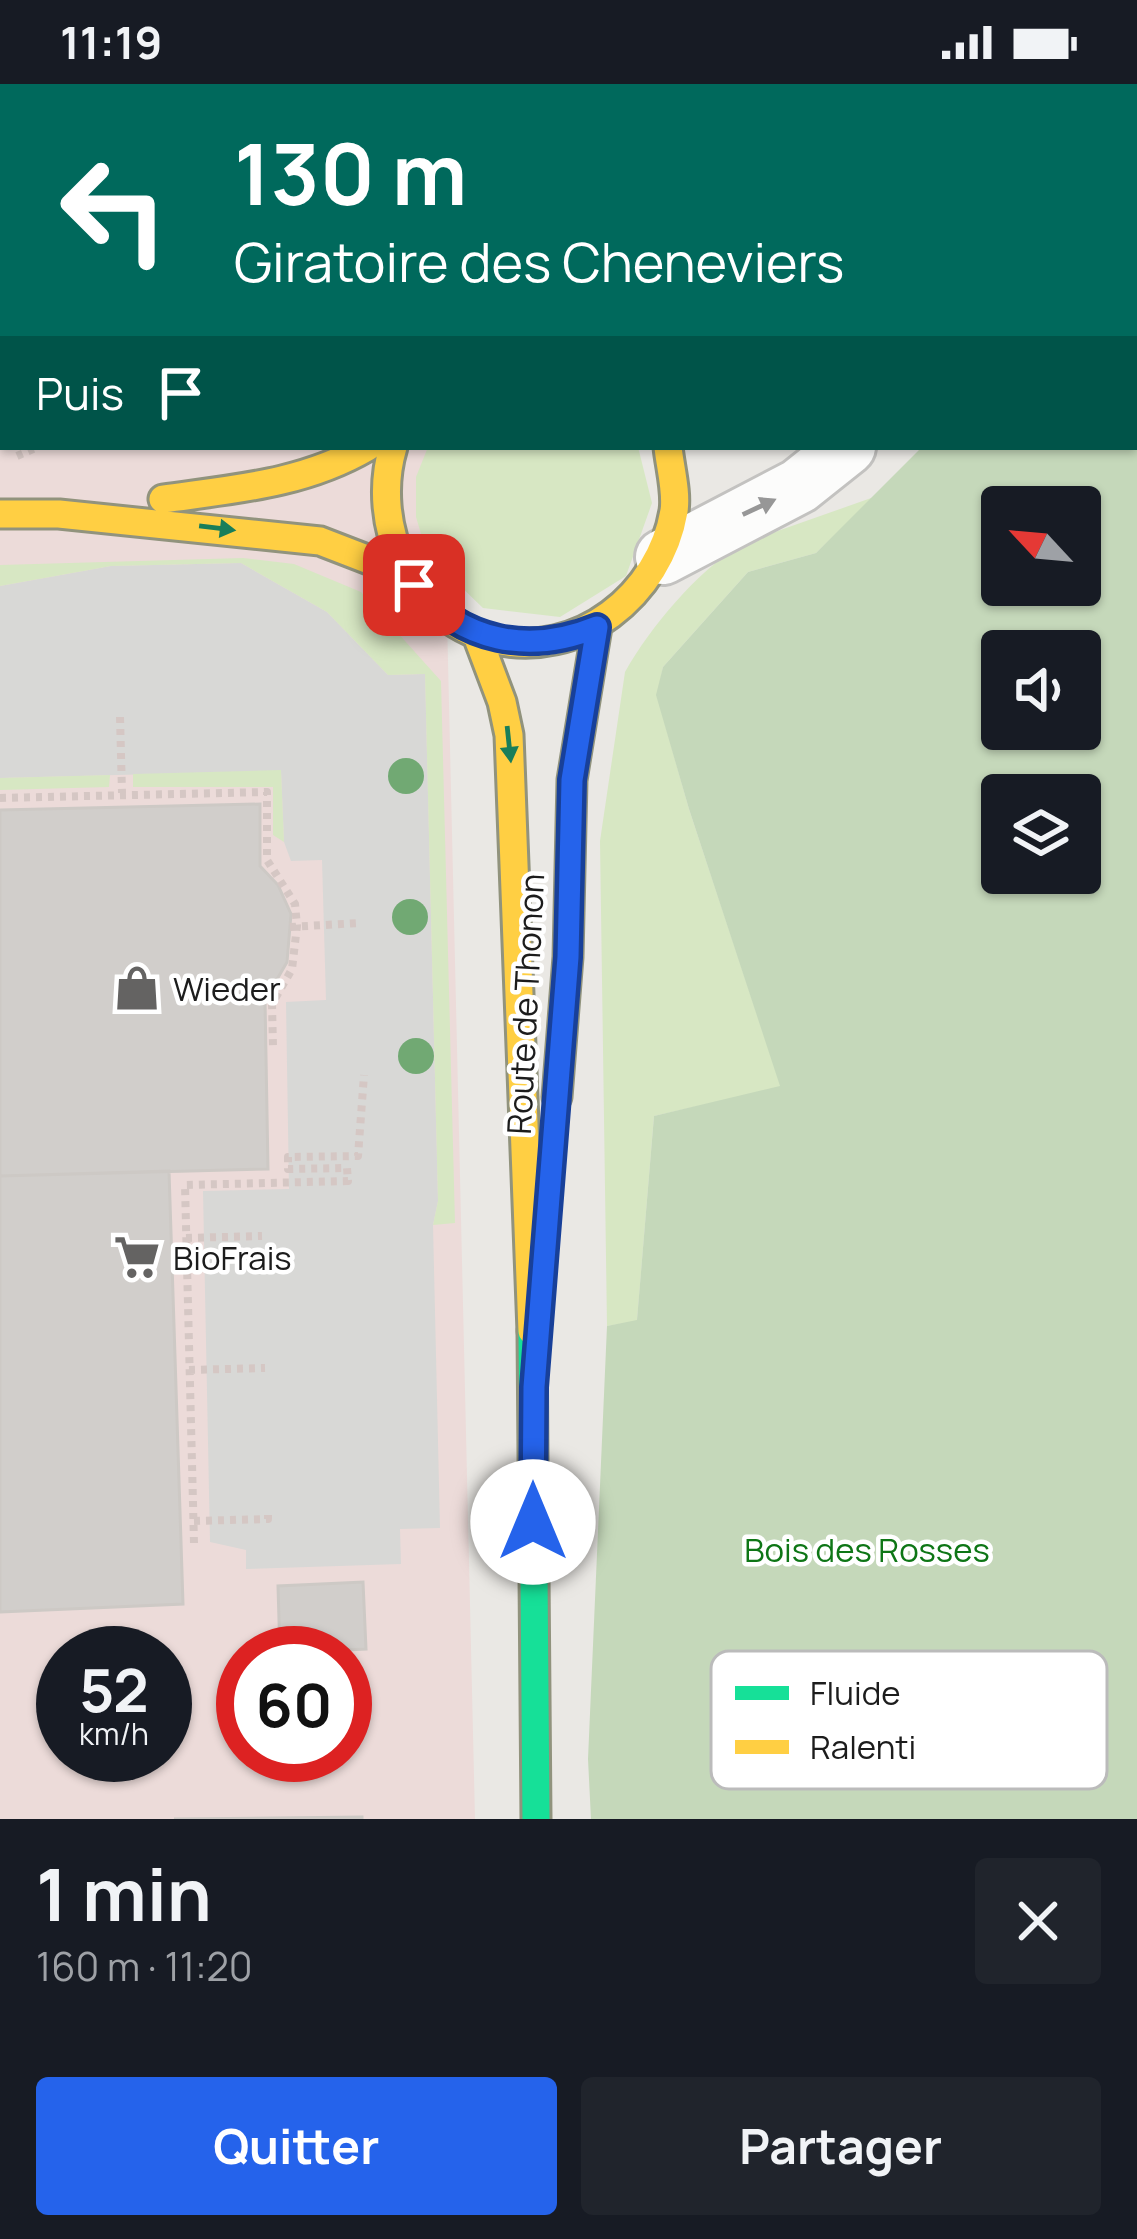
<!DOCTYPE html>
<html lang="fr">
<meta charset="utf-8">
<style>
:root{--surface:#171b24;--page:#20242c;--text:#f1f3f6;--muted:#9ea1a6;--accent:#2563eb}
body{margin:0;font-family:Manrope,sans-serif;background:var(--page);color:var(--text);height:100vh;display:flex;flex-direction:column;font-size:45px;white-space:nowrap}
*{box-sizing:border-box;margin:0}
p{font-size:39px;color:var(--muted)}
.icon{flex:none;width:66px;height:66px;fill:none;stroke:currentColor;stroke-width:2;stroke-linecap:round;stroke-linejoin:round}
.map{position:relative;height:1735px;overflow:hidden}
.drawer{display:flex;flex-direction:column;background:var(--surface);flex:1}
.drawer>*{flex:none}
.hud{position:absolute;left:0px;top:0px;width:1137px;height:366px;box-shadow:0 3px 9px #0004;background:#00695c;color:#fff;overflow:hidden}
.needle{width:78px;rotate:296deg}
.buttons{position:absolute;left:981px;top:402px;display:grid;gap:24px}
.buttons a{display:grid;place-items:center;width:120px;height:120px;border-radius:12px;background:var(--surface);box-shadow:0 3px 9px #0004;font-size:60px}
.speed{position:absolute;left:36px;top:1542px;display:flex;gap:24px;font-size:60px;font-weight:700;text-align:center}
.speed>*{display:grid;place-content:center;width:156px;height:156px;border-radius:50%;background:var(--surface);box-shadow:0 3px 9px #0004;line-height:1}
.speed small{font-size:30px;font-weight:400}
.speed .limit{border:18px solid #d22;background:#fff;color:#111}
.pin{position:absolute;display:grid;place-items:center;width:102px;height:102px;color:#fff;margin:-51px;border-radius:24px;box-shadow:0 6px 18px #0006}
.me{position:absolute;width:132px;margin:-66px;rotate:0deg;stroke-linejoin:round;filter:drop-shadow(0 0 9px #0008)}
.turn{display:flex;align-items:center;gap:42px;height:252px;padding:0 36px;font-size:54px}
.turn .icon{width:156px;height:156px;stroke-width:2.5}
.turn b{display:block;font-size:84px;line-height:102px}
.then{display:flex;align-items:center;height:114px;padding:0 36px;background:#0003;gap:24px;font-size:45px}
.round{display:grid;place-items:center;flex:none;width:126px;height:126px;border-radius:12px;background:var(--page)}
.head{display:flex;align-items:center;justify-content:space-between;height:204px;padding:0 36px}
h1{font-size:72px;font-weight:700;line-height:90px}
.action{display:flex;gap:24px;margin-top:auto;padding:24px 36px}
.action a{flex:1;height:138px;border-radius:12px;background:var(--accent);color:#fff;font-size:48px;font-weight:700;line-height:138px;text-align:center}
.action a+a{background:var(--page);color:var(--text)}
.status{display:flex;justify-content:space-between;align-items:center;height:84px;padding:0 60px;background:var(--surface);direction:ltr}
.status svg{height:33px;fill:currentColor}
.map>svg:first-child{display:block}
</style>
<div class="status"><b>11:19</b><svg viewBox="0 0 49 12"><path d="M0 12V9h3v3zM5 12V6h3v6zM10 12V3h3v9zM15 12V0h3v12zM26 1h20v11H26zM47 4h2v5h-2z"/></svg></div>
<div class="map">
<svg width="1137" height="1735" viewBox="0 0 1137 1735">
<rect width="100%" height="100%" fill="#eae8e4"/>
<path fill="#ecdbd9" fill-rule="evenodd" d="M0,0h437l-434,3v360h440l32,1372h-475zM63,1569h102v102h-102zM243,1569h102v102h-102z"/>
<path fill="#d8d8d6" d="M241,479l86,49 61,63 37,-1 13,527 -5,24 7,303 -40,1 1,35 -155,5v-19l-36,-8 -7,-351 86,-2 -3,-187 40,-2 -4,-140 -31,1 -7,-19 -3,-71 -281,7v-192l111,-20z"/>
<path fill="#d3d3c6" d="M0,0h412l1,3h-410l-3,351z"/>
<path fill="#d7e7c3" d="M428,363h210l14,56 -26,73 -66,41 -77,-9 -56,-54 -11,-37v-40z
M874,413l-58,56 -68,19 -85,95 -6,29 32,113 92,278 -127,29 -17,205 -30,5 -7,-485 25,-169c26,-46 71,-99 116,-128z
M243,474l51,6 67,28 80,89 14,542 -22,2 5,-24 -13,-527 -37,1 -61,-63 -86,-49 -130,3 -111,20v-21z
M281,686l3,72 -11,-7v-48h-140v-13z
M110,691l-1,12 -109,3v-12z"/>
<path fill="#c5d8ba" fill-rule="evenodd" d="M1137,36v1699h-546l-3,-60 19,-433 30,-6 17,-204 126,-30 -91,-277 -33,-114 7,-28 85,-95 68,-19 106,-106h212zM1002,423h78v78h-78zM1002,567h78v78h-78zM1002,711h78v78h-78z"/>
<path fill="#d1cecb" stroke="#cdc9c5" stroke-width="3" d="M260,720v62l18,19 13,29 -4,48 -22,38 3,169 -268,7v-366z
M169,1087l14,433 -183,8v-436z
M363,1498l3,67 -86,4 -2,-67z
M362,1733v2h-188z"/>
<g fill="none" stroke-linecap="round" stroke-linejoin="round">
<g stroke="#c3c2c0" stroke-width="60">
<path id="street" d="M1105,3l2,-3
M663,473l136,-71 49,-39"/>
</g>
<g stroke="#91937d" stroke-width="33">
<path id="fast" d="M476,0v3
M550,0v3
M532,1247l4,488"/>
</g>
<g stroke="#91937d" stroke-width="33">
<path id="slow" d="M393,363c-23,77 16,170 99,192 87,22 168,-45 182,-128 3,-19 -4,-44 -6,-64
M163,415c71,-10 141,-15 204,-52
M0,430h59l261,27 88,34
M476,549l26,69 7,33 23,596
M557,1013l11,-140 4,-177 25,-153"/>
</g>
<path stroke="#d5c7c4" stroke-width="8" stroke-dasharray="6 6" stroke-linecap="butt" d="M781,3l3,-3
M17,372l21,-9
M120,633l2,76
M0,714l267,-6v68l28,44 2,22 -5,43 -20,35 1,43
M290,843l69,-4
M186,1154l76,-2
M189,1286l76,-2
M194,1437l74,-2v-9
M194,1459l-9,-358 163,-4 -1,-13 -59,1v-12l70,-1 6,-81"/>
<use href="#street" stroke="#fcfcfb" stroke-width="54"/>
<use href="#fast" stroke="#16e098" stroke-width="27"/>
<use href="#slow" stroke="#ffcf43" stroke-width="27"/>
</g>
<g fill="#71a973">
<circle cx="406" cy="692" r="18"/>
<circle cx="410" cy="833" r="18"/>
<circle cx="416" cy="972" r="18"/>
</g>
<defs><path id="oneway-solid" d="M-6-.8H1V-3.2L6.5 0L1 3.2V.8H-6Z" transform="scale(3)"/></defs>
<use fill="#979797" href="#oneway-solid" transform="translate(759 423) rotate(-25)"/>
<g fill="#197e5a">
<use href="#oneway-solid" transform="translate(217 444) rotate(7)"/>
<use href="#oneway-solid" transform="translate(509 660) rotate(84)"/>
</g>
<g fill="none" stroke-linecap="round" stroke-linejoin="round">
<g stroke="#184099" stroke-width="30">
<path id="route" d="M414,501c48,57 115,70 183,42l-25,153 -4,177 -34,430 -1,135"/>
</g>
<use href="#route" stroke="#2563eb" stroke-width="21"/>
</g>
<defs>
<g id="shop-bare" transform="scale(3.6)"><path d="M-5-2.5h2.3a2.7 3.5 0 0 1 5.4 0H5L5.5 6h-11ZM-1.5-2.5h3a1.5 2.3 0 0 0-3 0Z" fill="#646362" stroke="#fff" stroke-width="2.5" paint-order="stroke"/></g>
<g id="supermarket-bare" transform="scale(3.6)"><path d="M-6-5.5h2.5l.6 2H6L4.5 2H-2.5L-4.4-4H-6ZM-1.5 3.2a1.3 1.3 0 1 0 .1 0ZM3 3.2a1.3 1.3 0 1 0 .1 0Z" fill="#646362" stroke="#fff" stroke-width="2.5" paint-order="stroke"/></g>
</defs>
<g fill-rule="evenodd">
<use href="#shop-bare" x="137" y="904"/>
<use href="#supermarket-bare" x="137" y="1173"/>
</g>
<g text-anchor="middle" dominant-baseline="central" stroke-width="9" stroke-linejoin="round" paint-order="stroke">
<g font-size="33" fill="#1c1c1c" stroke="#fff" text-anchor="start">
<text x="173" y="904">Wieder</text>
<text x="173" y="1173">BioFrais</text>
</g>
<g font-size="33" fill="#1c1c1c" stroke="#fff">
<text transform="translate(525 920) rotate(-87)">Route de Thonon</text>
</g>
<g font-size="33" fill="#0e7616" stroke="#fff">
<text x="867" y="1465">Bois des Rosses</text>
</g>
</g>
<rect x="711" y="1567" width="396" height="138" rx="18" fill="#fff" stroke="#bbb" stroke-width="3"/>
<rect x="735" y="1602" width="54" height="14" fill="#16e098"/>
<rect x="735" y="1656" width="54" height="14" fill="#ffcf43"/>
<g font-size="33" fill="#1c1c1c">
<text x="810" y="1621">Fluide</text>
<text x="810" y="1675">Ralenti</text>
</g>
</svg>
<div class="buttons">
<a><svg class="needle" viewBox="-14 -14 28 28"><path d="M0-13l5 13h-10z" fill="#e53935"/><path d="M0 13l5-13h-10z" fill="#9ea1a6"/></svg></a>
<a><svg class="icon" aria-label="sound" viewBox="0 0 24 24"><path d="M4 9h4l5-4v14l-5-4H4zM17 9q2 3 0 6"/></svg></a>
<a><svg class="icon" aria-label="layers" viewBox="0 0 24 24"><path d="M12 4l9 5-9 5-9-5zM3 14l9 5 9-5"/></svg></a>
</div>
<div class="speed"><div>52<small>km/h</small></div><div class="limit">60</div></div>
<div class="pin" style="left:414px;top:501px;background:#d93025"><svg class="icon" aria-label="arrive" viewBox="0 0 24 24"><path d="M6 21V4h12l-3 4 3 4H6"/></svg></div>
<svg class="me" style="left:533px;top:1438px" viewBox="-20 -20 40 40"><circle r="19" fill="#fff"/><path d="M0-13L10 11 0 6-10 11z" fill="#2563eb"/></svg>
<div class="hud">
<div class="turn"><svg class="icon" aria-label="left" viewBox="0 0 24 24"><path d="M17 20v-9H6M10 6l-5 5 5 5"/></svg><div><b>130 m</b>Giratoire des Cheneviers</div></div>
<div class="then">Puis<svg class="icon" aria-label="arrive" viewBox="0 0 24 24"><path d="M6 21V4h12l-3 4 3 4H6"/></svg></div>
</div>
</div>
<section class="drawer">
<div class="head"><div><h1>1 min</h1><p>160 m · 11:20</p></div><a class="round"><svg class="icon" aria-label="close" viewBox="0 0 24 24"><path d="M6 6l12 12M18 6L6 18"/></svg></a></div>
<div class="action"><a>Quitter</a><a>Partager</a></div>
</section>
